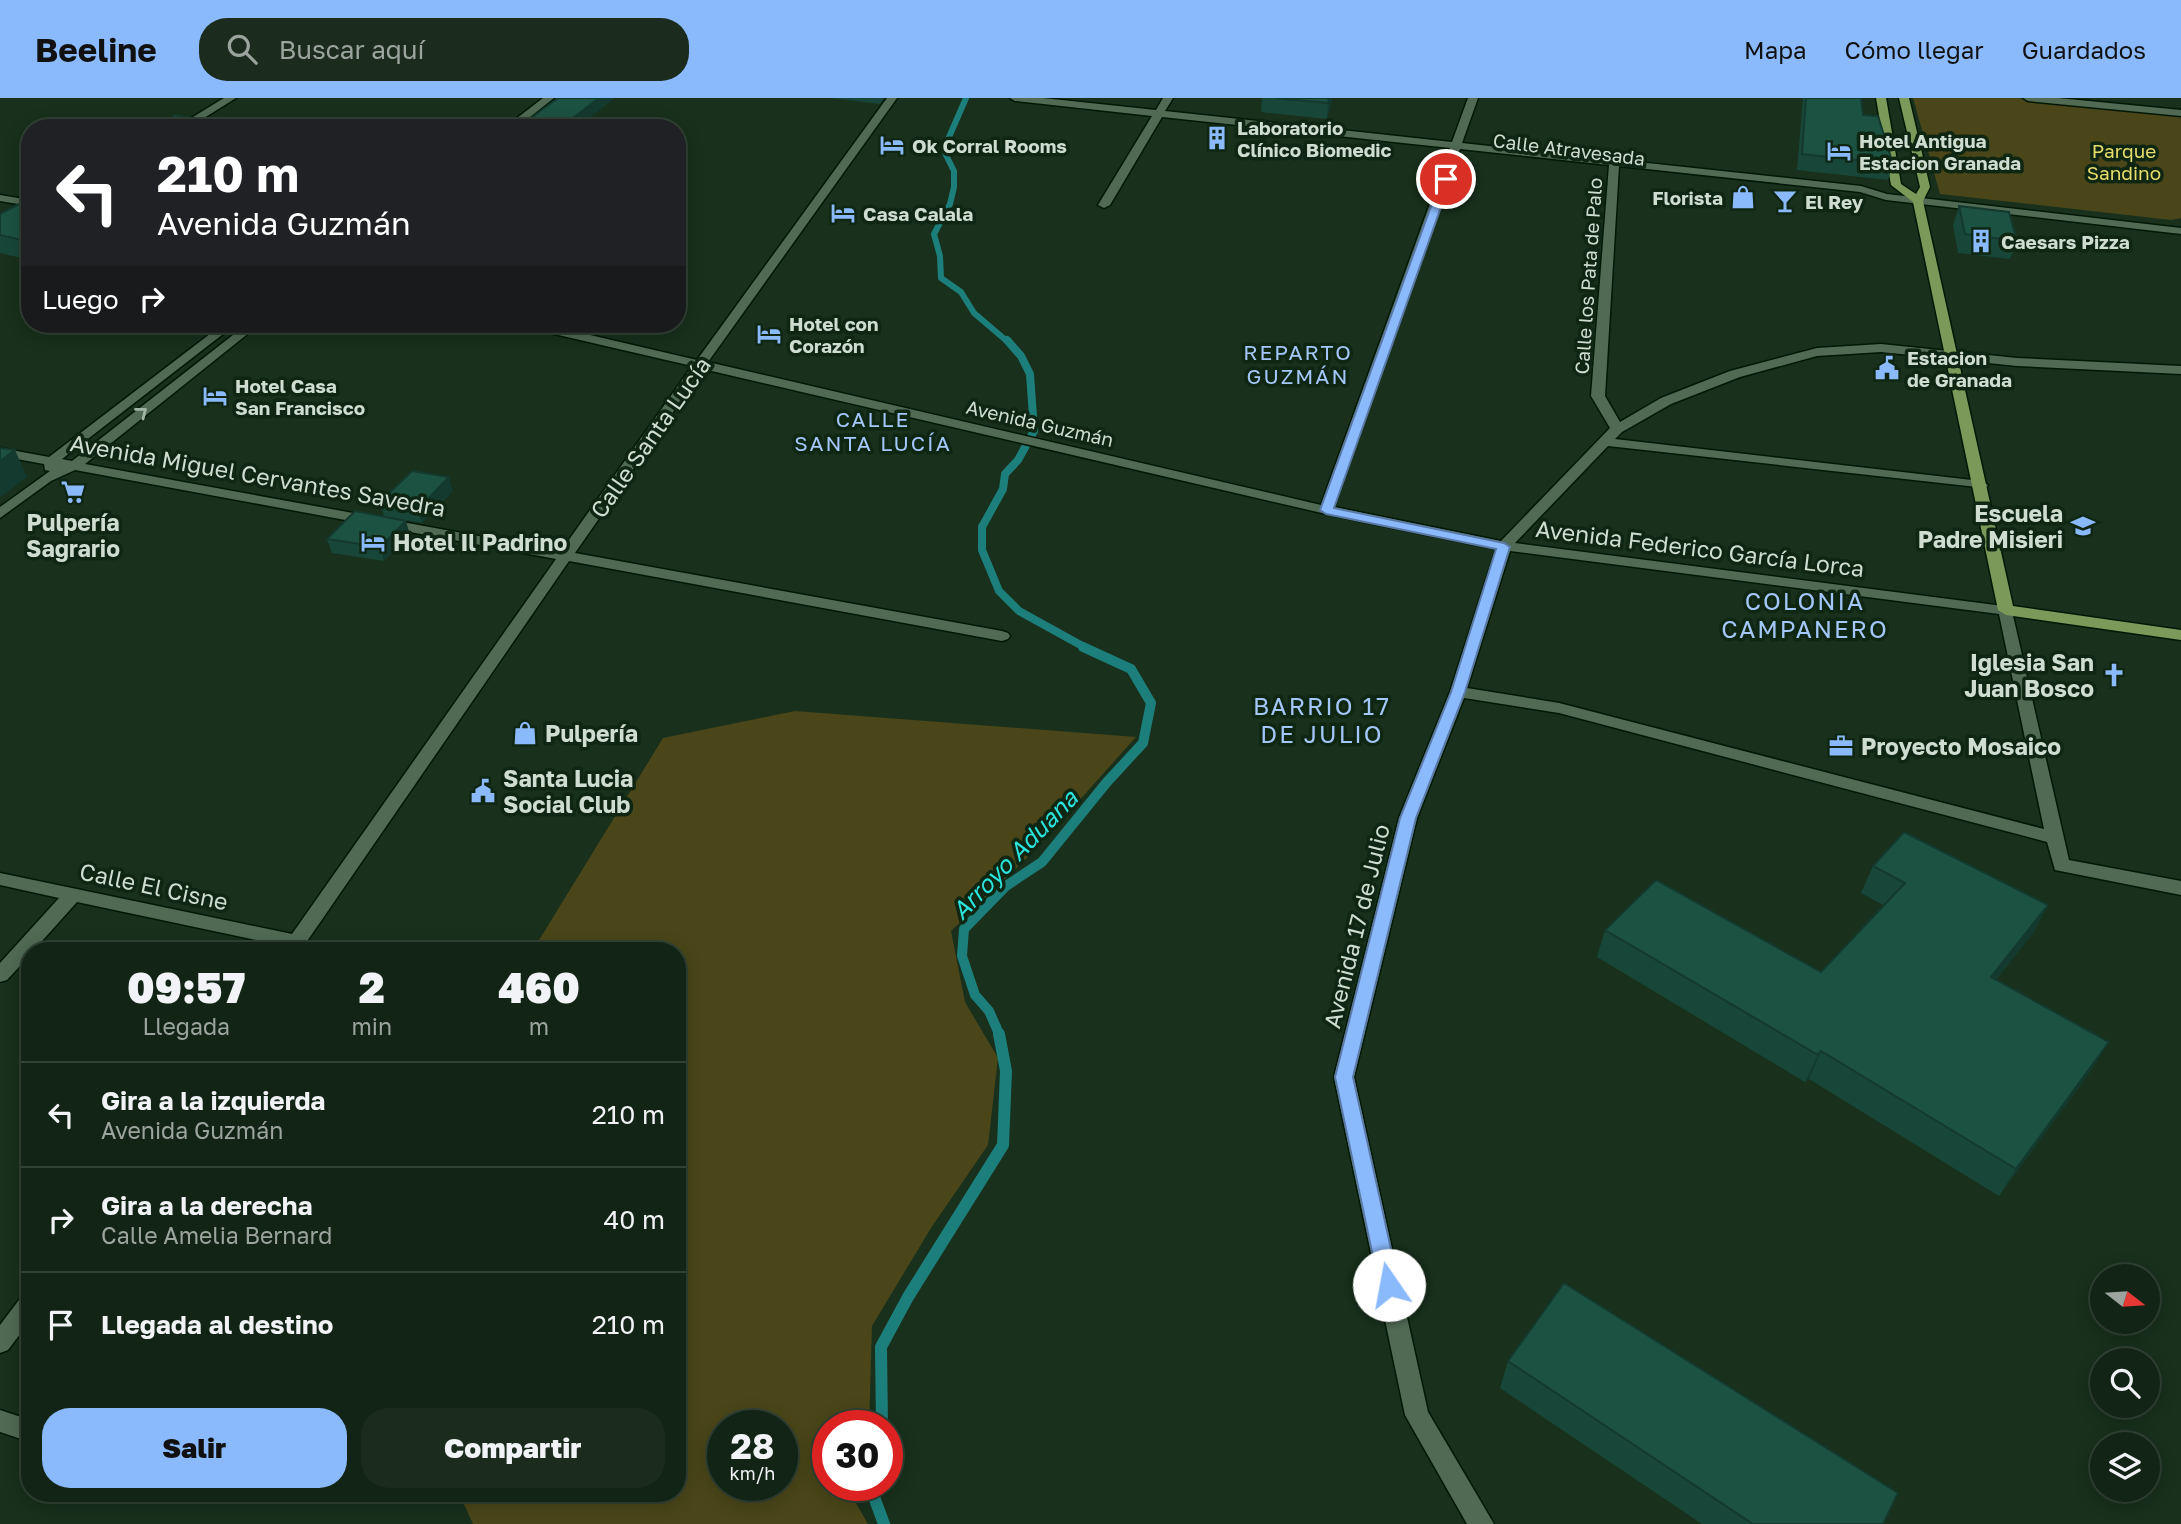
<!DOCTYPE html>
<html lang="es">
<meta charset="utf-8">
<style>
:root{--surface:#122415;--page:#1b2c1e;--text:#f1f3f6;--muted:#9ca4a0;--line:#314134;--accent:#8abafc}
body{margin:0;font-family:"Golos Text",sans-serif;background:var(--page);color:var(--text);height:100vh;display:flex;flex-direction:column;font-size:26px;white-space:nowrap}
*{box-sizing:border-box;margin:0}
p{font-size:23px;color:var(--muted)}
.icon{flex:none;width:38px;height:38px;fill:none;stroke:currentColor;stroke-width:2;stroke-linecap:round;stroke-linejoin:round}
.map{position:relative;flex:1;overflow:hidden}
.side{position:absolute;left:21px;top:844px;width:665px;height:560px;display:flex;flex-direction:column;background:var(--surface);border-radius:28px;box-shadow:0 4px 18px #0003,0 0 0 2px var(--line)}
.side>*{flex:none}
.guide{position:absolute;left:21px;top:21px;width:665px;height:214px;border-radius:28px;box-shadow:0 4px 18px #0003,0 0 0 2px var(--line);background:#202124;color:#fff;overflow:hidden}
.needle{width:46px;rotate:107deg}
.tools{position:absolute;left:2090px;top:1166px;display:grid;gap:14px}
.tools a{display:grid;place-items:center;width:70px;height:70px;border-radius:50%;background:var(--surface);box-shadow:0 4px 18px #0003,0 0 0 2px var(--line);font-size:35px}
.speed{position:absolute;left:707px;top:1312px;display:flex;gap:14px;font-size:35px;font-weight:700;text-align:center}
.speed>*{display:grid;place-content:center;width:91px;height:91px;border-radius:50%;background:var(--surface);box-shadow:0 4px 18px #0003,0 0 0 2px var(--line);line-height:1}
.speed small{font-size:18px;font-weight:400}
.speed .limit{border:10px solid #d22;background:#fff;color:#111}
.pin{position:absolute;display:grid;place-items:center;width:60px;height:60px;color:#fff;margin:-30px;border:4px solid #fff;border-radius:50%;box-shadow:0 2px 7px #0007}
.me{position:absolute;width:77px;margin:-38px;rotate:348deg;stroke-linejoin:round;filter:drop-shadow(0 0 5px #0008)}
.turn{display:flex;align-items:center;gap:24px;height:147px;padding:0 21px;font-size:32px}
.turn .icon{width:91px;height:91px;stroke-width:2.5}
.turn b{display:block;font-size:49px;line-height:60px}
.then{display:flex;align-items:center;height:66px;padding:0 21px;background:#0003;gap:14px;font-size:26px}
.eta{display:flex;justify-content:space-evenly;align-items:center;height:119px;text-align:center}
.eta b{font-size:42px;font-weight:800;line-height:49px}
.cta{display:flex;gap:14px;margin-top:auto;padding:14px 21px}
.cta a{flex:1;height:80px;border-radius:28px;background:var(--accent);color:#111;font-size:28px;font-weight:800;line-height:80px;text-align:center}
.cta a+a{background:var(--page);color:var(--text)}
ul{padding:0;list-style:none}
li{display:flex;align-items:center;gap:21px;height:105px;padding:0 21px;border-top:2px solid var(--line)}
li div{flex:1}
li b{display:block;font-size:26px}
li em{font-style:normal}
header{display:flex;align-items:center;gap:42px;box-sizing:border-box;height:98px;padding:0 35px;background:var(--accent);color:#111}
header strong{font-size:33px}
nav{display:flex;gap:38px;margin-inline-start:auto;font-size:24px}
.search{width:490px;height:63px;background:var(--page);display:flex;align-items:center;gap:18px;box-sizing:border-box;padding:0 24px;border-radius:28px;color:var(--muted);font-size:26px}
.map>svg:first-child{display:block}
</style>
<header>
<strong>Beeline</strong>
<div class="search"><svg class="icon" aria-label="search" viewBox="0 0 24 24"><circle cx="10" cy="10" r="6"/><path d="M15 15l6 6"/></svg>Buscar aquí</div>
<nav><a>Mapa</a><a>Cómo llegar</a><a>Guardados</a></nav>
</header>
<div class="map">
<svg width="2181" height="1426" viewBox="0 0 2181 1426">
<rect width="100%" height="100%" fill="#18301c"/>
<path fill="#4a4619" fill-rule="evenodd" d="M1913,0h105l163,15v105l-10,2 -231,-26z
M795,613l341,26 -102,114 -83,80 14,71 33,56 -10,87 -57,83 -59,98 -3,100h-41v60h24l-2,7 18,31h-395l-14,-31h218v-543h-144l130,-212zM723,1328h59v60h-59z"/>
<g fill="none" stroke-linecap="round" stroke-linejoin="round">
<path stroke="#1d7f7c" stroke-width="6" d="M966,0l-20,46 -1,9 9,18v16l-4,17 -16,30 6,22 1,22 20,14 13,21 34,29"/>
<path stroke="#1d7f7c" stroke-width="8" d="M1007,242l14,16 9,18 4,57 -16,29 -13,14 -2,15 -21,38v23l17,41 20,20 67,37"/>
<path stroke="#1d7f7c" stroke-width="10" d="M1000,938l-11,-25 -14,-16 -13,-39 2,-27 42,-43 36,-24 65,-80 36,-39 8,-40 -20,-34 -48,-22"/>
<path stroke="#1d7f7c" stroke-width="12" d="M882,1328l-1,-79 27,-50 95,-152 3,-74 -7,-37
M870,1388l14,38"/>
<g stroke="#021806" stroke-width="3">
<path id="minor" d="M224,0h12l-48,30h-13z
M543,0h11l-38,30h-12z
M887,0h10l-189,264 613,143 129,-357 -288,-31 -52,88 -6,3 -6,-3 54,-89 -137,-15 -5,-3h33l113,12 7,-12h10l-8,13 287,31 16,-44h10l-16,45 399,43 26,8 294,34v6l-295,-34 -26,-8 -241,-26 -14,230 15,26 41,-24 69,-27 87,-23 64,-4 136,14 164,8v8l-164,-8 -136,-14 -64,4 -77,21 -69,27 -49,28 -7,7 366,42 7,4 -2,3 -378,-42 -93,97 496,64 58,253 112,21v14l-126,-25 -8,-28 -488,-129 -95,-15 -47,120 -63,259 74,335 66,112h-27l-62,-109 -71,-338 65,-259 51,-126 46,-143 -170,-35 -623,-145 -128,184 427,78 6,2 2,3 -2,3 -6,2 -433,-80 -268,389h-19l2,-4 -207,-44 -43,48h-4v5l-23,25 -7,2v-19l59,-65 -59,-13v-12l292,61 264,-375 -481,-89 -24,11 -51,37v-11l50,-36 -5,-1 -1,-6 -44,-8v-8l49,9 174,-133h13l-174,135 10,2 175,-137h13l-175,140 476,87 131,-185 -168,-39 -2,-3h21l154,36zM1460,51l149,16 -18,231 19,32 -109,113 -167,-34zM1510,453l489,63 45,215 -485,-126 -92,-15z
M2023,0h35l123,12v6l-153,-15z
M0,97l30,5v6l-30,-5z
M30,1195v28l-22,29 -8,3v-28l22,-29z
M0,1312l30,10v22l-30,-10z"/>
</g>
<g stroke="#021806" stroke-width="3">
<path id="major" d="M1876,0h10l15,86 15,10 4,-7 -21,-89h10l21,89 -7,14 90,405 168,24v10l-175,-25 -8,-5 -85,-408 -22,-17z"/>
</g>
<use href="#minor" fill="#506a53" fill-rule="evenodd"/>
<use href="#major" fill="#7b9959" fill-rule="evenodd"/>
</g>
<path fill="#184739" d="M832,0h52l-4,6z
M1262,0h70l-5,21 -66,-7z
M1803,0h58l2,17 30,49 -5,16 -91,-10z
M30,99v63l-30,-7v-39l23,-12z
M1959,108l58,35 -7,18 -52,-6 -5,-28z
M453,393l-31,32 -38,-7 -4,-14z
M410,437l-26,26 -52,-8 -5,-14z
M1873,768l175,39 -15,28 -37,47 96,89 -93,127 -190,-117 -4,3 -208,-125 8,-27 216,42 62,-67 -22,-12z
M1508,1263l375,163h-181l-202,-136z"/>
<path fill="#14392e" d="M599,0h16l-38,30h-17z
M1329,0h3l-5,21 1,-16z
M15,352l12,27 -27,21v-37z
M449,379l4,14 -31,32 -4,-14z
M406,423l4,14 -26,26 -4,-14z
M2048,807l-15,28 -57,72 15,-28z
M2109,944l-17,27 -93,127 17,-27z
M1821,953l-12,28 -4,3 13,-27z"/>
<path fill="#1c5242" stroke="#14392e" stroke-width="2" d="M558,0h41l-39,30h-31l-9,-2z
M1276,0h53l-1,5z
M1806,0h55l2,17 15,1 15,48 -91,-10z
M175,17l68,13h-90z
M30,99v45l-30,-7v-21l23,-12z
M1959,108l50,6 8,29 -52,-7z
M0,350l15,2 -15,11z
M412,373l37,6 -31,32 -38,-7z
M355,413l51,10 -26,26 -53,-8z
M1904,734l144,73 -57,72 118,65 -93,127 -195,-118 -3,4 -213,-125 51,-50 165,92 84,-89 -32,-17z
M1564,1185l334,210 -15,31h-130l-245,-163z"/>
<defs><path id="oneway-chevron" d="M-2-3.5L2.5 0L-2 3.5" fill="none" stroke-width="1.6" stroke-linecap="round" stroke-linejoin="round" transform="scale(1.75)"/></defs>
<use stroke="#a3b5a4" href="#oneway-chevron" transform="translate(142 314) rotate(-38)"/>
<path fill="#8abafc" stroke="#5a79a4" stroke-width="2" d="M1446,78l5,3 -117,329 170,35 6,4 -45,145 -49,126 -63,259 46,208 -3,6 -7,3 -7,-3 -3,-6 -44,-208 65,-259 51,-126 45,-143 -170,-35 -6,-4 121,-331z"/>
<defs>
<g id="building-bare" transform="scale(1.89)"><path d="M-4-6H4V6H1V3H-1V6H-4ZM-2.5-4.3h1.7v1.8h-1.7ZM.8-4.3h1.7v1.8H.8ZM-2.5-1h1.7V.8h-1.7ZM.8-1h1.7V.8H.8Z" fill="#8abafc" stroke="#0f2613" stroke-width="2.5" paint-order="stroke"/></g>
<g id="hotel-bare" transform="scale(1.89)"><path d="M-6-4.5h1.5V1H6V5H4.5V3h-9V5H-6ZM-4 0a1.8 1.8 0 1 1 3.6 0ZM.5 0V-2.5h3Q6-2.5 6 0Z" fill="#8abafc" stroke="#0f2613" stroke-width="2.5" paint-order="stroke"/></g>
<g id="shop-bare" transform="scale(1.89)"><path d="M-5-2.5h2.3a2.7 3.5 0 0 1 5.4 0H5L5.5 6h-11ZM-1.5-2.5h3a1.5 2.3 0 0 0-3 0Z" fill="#8abafc" stroke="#0f2613" stroke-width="2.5" paint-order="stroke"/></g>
<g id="bar-bare" transform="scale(1.89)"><path d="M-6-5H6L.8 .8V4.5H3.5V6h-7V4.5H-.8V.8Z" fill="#8abafc" stroke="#0f2613" stroke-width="2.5" paint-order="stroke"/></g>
<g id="civic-bare" transform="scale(1.89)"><path d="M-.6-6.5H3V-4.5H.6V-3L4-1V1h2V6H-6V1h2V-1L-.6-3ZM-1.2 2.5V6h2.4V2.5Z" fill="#8abafc" stroke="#0f2613" stroke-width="2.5" paint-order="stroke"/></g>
<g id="supermarket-bare" transform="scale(1.89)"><path d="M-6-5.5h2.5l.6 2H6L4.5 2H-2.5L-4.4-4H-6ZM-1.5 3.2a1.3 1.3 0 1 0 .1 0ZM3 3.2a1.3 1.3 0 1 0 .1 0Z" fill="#8abafc" stroke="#0f2613" stroke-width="2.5" paint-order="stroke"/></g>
<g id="school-bare" transform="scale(1.89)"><path d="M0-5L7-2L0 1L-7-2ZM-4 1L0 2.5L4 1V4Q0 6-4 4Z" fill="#8abafc" stroke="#0f2613" stroke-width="2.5" paint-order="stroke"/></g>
<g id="church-bare" transform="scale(1.89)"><path d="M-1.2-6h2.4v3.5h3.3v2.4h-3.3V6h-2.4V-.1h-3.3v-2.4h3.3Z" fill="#8abafc" stroke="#0f2613" stroke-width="2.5" paint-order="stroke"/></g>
<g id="office-bare" transform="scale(1.89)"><path d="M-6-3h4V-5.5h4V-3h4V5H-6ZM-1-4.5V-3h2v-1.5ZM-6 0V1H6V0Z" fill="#8abafc" stroke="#0f2613" stroke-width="2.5" paint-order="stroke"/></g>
</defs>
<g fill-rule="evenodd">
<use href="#building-bare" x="1217" y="40"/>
<use href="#hotel-bare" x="892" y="47"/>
<use href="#hotel-bare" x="1839" y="53"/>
<use href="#shop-bare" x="1743" y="99"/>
<use href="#bar-bare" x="1785" y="103"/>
<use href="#hotel-bare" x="843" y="115"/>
<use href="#building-bare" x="1981" y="143"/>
<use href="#hotel-bare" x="769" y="236"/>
<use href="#civic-bare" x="1887" y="270"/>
<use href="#hotel-bare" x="215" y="298"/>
<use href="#supermarket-bare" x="73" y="394"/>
<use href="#school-bare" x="2083" y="428"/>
<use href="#hotel-bare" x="373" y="444"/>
<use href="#church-bare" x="2114" y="577"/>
<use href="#shop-bare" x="525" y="635"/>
<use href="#office-bare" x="1841" y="648"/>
<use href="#civic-bare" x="483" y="693"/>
</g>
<g text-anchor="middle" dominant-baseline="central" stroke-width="7" stroke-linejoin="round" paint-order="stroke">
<g font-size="19" font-weight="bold" fill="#cfddd0" stroke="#0f2613" text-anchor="start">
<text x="1237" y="29">Laboratorio<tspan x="1237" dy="22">Clínico Biomedic</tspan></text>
<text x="1859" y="42">Hotel Antigua<tspan x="1859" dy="22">Estacion Granada</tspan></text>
<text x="912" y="47">Ok Corral Rooms</text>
<text x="1723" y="99" text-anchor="end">Florista</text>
<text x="1805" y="103">El Rey</text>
<text x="863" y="115">Casa Calala</text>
<text x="2001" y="143">Caesars Pizza</text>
<text x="789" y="225">Hotel con<tspan x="789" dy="22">Corazón</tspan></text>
<text x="1907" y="259">Estacion<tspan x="1907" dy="22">de Granada</tspan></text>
<text x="235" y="287">Hotel Casa<tspan x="235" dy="22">San Francisco</tspan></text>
</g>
<g font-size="19" fill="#cfddd0" stroke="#0f2613">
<text transform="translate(1569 51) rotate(7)">Calle Atravesada</text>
<text transform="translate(1588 178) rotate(-86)">Calle los Pata de Palo</text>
<text transform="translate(1040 325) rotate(13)">Avenida Guzmán</text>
</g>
<g font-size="19" fill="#e8dd6a" stroke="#0f2613">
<text x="2124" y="52">Parque<tspan x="2124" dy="22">Sandino</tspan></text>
</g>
<g font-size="21" letter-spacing="2" fill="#a4c7f9" stroke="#0f2613">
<text x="1298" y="254">REPARTO<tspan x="1298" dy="24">GUZMÁN</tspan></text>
<text x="873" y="321">CALLE<tspan x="873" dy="24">SANTA LUCÍA</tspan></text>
</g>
<g font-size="23" fill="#cfddd0" stroke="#0f2613">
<text transform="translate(650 339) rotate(-55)">Calle Santa Lucía</text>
<text transform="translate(258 377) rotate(10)">Avenida Miguel Cervantes Savedra</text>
<text transform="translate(1700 450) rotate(7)">Avenida Federico García Lorca</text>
<text transform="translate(154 788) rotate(12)">Calle El Cisne</text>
<text transform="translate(1356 828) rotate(-76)">Avenida 17 de Julio</text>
</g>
<g font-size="23" font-weight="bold" fill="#cfddd0" stroke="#0f2613" text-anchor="start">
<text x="2063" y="415" text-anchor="end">Escuela<tspan x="2063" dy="26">Padre Misieri</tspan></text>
<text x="73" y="424" text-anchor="middle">Pulpería<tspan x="73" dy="26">Sagrario</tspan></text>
<text x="393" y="444">Hotel Il Padrino</text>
<text x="2094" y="564" text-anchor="end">Iglesia San<tspan x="2094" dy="26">Juan Bosco</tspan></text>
<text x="545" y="635">Pulpería</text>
<text x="1861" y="648">Proyecto Mosaico</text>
<text x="503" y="680">Santa Lucia<tspan x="503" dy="26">Social Club</tspan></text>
</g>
<g font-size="24" letter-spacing="2" fill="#a4c7f9" stroke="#0f2613">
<text x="1805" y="502">COLONIA<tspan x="1805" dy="28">CAMPANERO</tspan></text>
<text x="1322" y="607">BARRIO 17<tspan x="1322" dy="28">DE JULIO</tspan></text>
</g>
<g font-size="24" font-style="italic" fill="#2be4de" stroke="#0f2613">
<text transform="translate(1014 756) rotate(-46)">Arroyo Aduana</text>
</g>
</g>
</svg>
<div class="tools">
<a><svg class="needle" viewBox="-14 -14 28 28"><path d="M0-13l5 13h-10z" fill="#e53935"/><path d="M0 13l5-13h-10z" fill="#9ca4a0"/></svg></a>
<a><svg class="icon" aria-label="search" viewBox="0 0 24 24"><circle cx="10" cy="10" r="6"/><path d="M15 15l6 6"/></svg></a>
<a><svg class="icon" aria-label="layers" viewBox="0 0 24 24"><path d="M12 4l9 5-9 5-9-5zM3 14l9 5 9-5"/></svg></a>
</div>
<div class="speed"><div>28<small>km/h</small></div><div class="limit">30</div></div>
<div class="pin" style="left:1446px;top:81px;background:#d93025"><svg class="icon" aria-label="arrive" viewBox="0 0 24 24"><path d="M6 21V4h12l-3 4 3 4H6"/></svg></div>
<svg class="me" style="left:1389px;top:1187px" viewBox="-20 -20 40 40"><circle r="19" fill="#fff"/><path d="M0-13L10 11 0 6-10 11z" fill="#8abafc"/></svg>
<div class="guide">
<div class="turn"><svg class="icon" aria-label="left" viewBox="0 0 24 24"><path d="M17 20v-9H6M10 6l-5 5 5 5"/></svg><div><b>210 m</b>Avenida Guzmán</div></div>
<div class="then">Luego<svg class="icon" aria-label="right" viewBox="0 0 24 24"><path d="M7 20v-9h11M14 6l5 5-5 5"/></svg></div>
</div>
<section class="side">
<div class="eta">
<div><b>09:57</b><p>Llegada</p></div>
<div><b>2</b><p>min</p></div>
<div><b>460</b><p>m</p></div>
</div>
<ul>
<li><svg class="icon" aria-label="left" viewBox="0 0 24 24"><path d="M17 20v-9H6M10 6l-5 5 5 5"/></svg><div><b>Gira a la izquierda</b><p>Avenida Guzmán</p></div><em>210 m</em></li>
<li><svg class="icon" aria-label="right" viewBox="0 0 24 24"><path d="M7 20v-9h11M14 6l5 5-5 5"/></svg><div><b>Gira a la derecha</b><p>Calle Amelia Bernard</p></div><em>40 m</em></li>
<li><svg class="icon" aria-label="arrive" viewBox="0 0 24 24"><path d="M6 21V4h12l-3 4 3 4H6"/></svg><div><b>Llegada al destino</b></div><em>210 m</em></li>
</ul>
<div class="cta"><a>Salir</a><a>Compartir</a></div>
</section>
</div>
